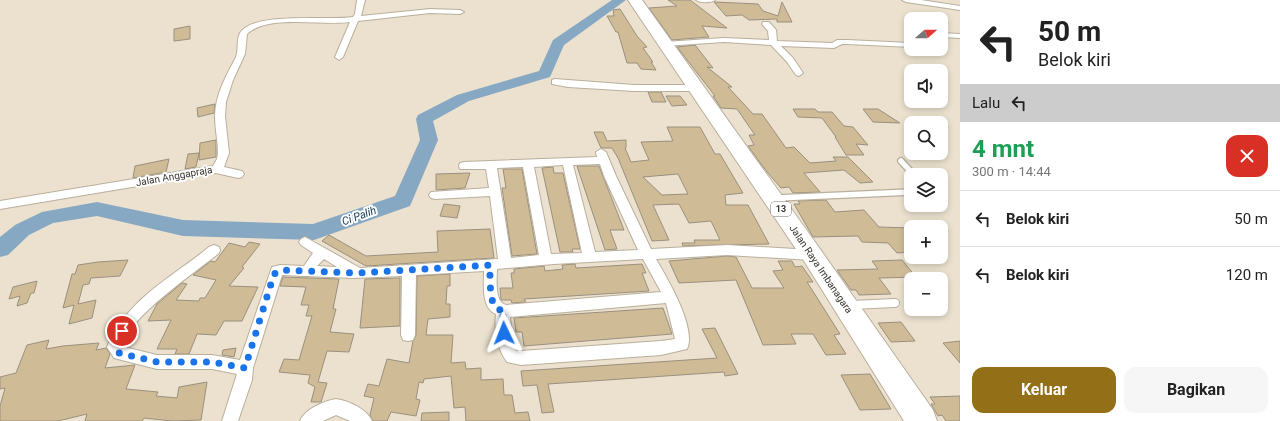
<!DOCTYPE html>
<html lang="id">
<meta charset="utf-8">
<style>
:root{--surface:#fff;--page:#f6f6f6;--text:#222;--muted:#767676;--line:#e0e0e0;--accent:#936f17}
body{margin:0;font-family:Roboto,sans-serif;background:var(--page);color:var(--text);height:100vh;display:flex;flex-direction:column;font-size:15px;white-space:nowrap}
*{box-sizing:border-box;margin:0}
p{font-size:13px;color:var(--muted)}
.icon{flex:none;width:22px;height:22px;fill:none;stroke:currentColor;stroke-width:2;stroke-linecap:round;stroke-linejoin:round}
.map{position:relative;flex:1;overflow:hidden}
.panel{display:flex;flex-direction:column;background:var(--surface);width:320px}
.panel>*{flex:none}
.guide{background:#fff;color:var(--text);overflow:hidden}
.needle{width:26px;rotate:69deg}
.fabs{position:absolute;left:904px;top:12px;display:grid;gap:8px}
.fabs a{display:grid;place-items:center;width:44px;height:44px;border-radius:8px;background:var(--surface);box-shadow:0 2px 6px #0003;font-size:20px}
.pin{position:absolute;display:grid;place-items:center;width:34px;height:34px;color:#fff;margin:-17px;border:2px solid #fff;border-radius:50%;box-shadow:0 1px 4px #0007}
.me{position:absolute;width:44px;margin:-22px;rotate:358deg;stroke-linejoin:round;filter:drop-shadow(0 0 3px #0008)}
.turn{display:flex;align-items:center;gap:14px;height:84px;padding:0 12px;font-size:18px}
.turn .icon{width:52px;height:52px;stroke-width:2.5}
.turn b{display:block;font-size:28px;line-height:34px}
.then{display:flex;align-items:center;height:38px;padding:0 12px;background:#0003;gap:8px;font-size:15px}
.round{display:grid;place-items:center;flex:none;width:42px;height:42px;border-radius:12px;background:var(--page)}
.headline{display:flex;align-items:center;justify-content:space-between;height:68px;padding:0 12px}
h1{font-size:24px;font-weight:700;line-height:30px;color:#1e9e55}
.cta{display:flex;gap:8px;margin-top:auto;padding:8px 12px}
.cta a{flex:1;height:46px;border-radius:12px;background:var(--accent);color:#fff;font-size:16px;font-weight:700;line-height:46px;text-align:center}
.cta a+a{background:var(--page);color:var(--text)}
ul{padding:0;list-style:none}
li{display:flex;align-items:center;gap:12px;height:56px;padding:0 12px;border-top:1px solid var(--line)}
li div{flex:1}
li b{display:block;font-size:15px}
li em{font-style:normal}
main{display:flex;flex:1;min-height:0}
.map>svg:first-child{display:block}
</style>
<main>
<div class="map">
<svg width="960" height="421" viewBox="0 0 960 421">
<rect width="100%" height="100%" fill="#ebe1ce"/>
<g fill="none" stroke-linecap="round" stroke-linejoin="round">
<path fill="#87a8c3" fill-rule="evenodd" d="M612,0h14l-62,45 -14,32 -81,24 -36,20 5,19 -28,66 -96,34 -131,-4 -86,-20 -44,7 -24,12 -21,20 -8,2v-20l15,-12 27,-13 55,-10 86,18 130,4 82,-28 25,-56 -4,-21 2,-4 39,-20 82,-24 14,-31z"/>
</g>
<path fill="#cfbc97" stroke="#9a907e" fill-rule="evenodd" d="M668,0h22l37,28 -25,-2 7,11 -37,3 -23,-32 28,-2z
M714,2l44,2 5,7 15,5 4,-14 10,20h-15v-3l-28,1 -7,-5 -16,1z
M620,9l17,27 10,11 -4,1 10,14h-2l5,8 -15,-1 -4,-6h-10l-9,-31h-2l-9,-16h7l-1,-6z
M190,26v13l-16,2v-12z
M695,45l18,23 -6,-1 25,20h-4l25,27h9l24,34 8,-1 16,16 26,-2 -3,-4h15l25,25 -13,1 -16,-13 -40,3 16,19 -27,1 -4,-6 -8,1 -14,-16 -19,-26 6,-1 -5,-10h6l-18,-26 -16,-1 -8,-12h2l-38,-49z
M648,92h13l5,10h-14z
M666,96h14l7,9 -15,1z
M215,104l-1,9 -16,4 -1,-9z
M793,109h22l3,3h14l12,14 9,1 15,18 -12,-1 8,11h-18l-11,-18h1l-14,-19 -24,-1z
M863,109h15l22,14 -27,-1z
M667,127h33l15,27h5l23,39 -18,2 1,10h22l21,39 -86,2 -1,-3h13l-1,-3h26l-9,-19 -22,2 -10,-19 -26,1 16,35 -17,1 -34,-83 -6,-10h-11l-7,-16h9l4,9 19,-1v8h-1l6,14 18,-2 -8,-18 32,-1zM678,174l10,20 -26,1 -19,-18z
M216,140v17l-17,3 1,-17z
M199,153l-3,14 -11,2 3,-15z
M169,159l-3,13 -33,6 2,-12z
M577,166h22l25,64h-14l7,19 -12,1z
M553,167l1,6h9l17,76h-8l1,3h-13l-18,-84z
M503,169h19l15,85 -25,2 -10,-68h4z
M470,173l-5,15 -29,2v-16z
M826,200l9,12 29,-2 15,17 32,1v24l-14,1 -9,-10 -26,-1 -4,-6 -45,1 -19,-33h6l-2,-3z
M444,204l16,2 -3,12 -17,-2z
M490,229l4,29 -128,8 -44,-25 7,-6 37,21 72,-4 -1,-21z
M249,242l11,2 -18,23 2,1 -15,18 29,1 -16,34h-18l-8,14 -19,-1 -8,20h-14l2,-5h-20l14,-29 -23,1 9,-17 25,-21 5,1 -11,16 23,1 1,-3h5l11,-18 -23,-5 18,-14 4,1 14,-19 16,4z
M727,256l9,1 16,31h32l-11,-17 10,-1 -5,-9h14l3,6 7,-1 11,16h-6l33,52 -6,1 12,19 -20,1 -13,-21h-22l5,10 -33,1 -27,-65 -57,3 -10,-22z
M128,260l-8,16 -29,2 -2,6 -6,1 -5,19 18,-4 -4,18 -23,6 5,-19 -11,3 9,-34h3l3,-9 20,-3z
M902,260l14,17 -37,1 12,16 -32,1 -3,-5h-5l-14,-20 41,-1 -6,-8z
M575,264l1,4 66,-4 4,9h-4l7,18 -125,8 2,3 -14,1 -1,-3h-10l-1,-12h13l-2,-15h3v-4l30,-3 1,5 18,-2 -1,-4z
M450,274v12h-3l-1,18h4v13l-22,2 -2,16h27l-2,28 14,-1 1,7 15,-1v12l22,-1 1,16h8l3,18 13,-1 2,9h-64l-1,-14 -11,1 -3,-32 -27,3 -1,4 -4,-1 -3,17 4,1 -4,16 -25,-4 -4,9h-14l-3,-6 4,-17 -10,-2 4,-12 11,2 8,-27 22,4 4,-22 3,-6 1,-59z
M283,277l56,2 -6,30h3l-6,23 24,2 -5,18 -22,-1 -9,31 9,1 -6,19h-10l4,-15 -7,-4 2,-8 -31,-3 5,-13 15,1 13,-44h-6l3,-11h-8l5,-18 -26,-1z
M400,278v48l-40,2 5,-49z
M37,281l-3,12h-3l-4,10 -10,3 3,-10 -11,3 4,-12z
M663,308l9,26 -148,12 -2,-14h-6l-2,-14z
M901,322l14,19 -24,1 -13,-19z
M715,328l23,46 -13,2 -1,-4 -176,12 6,28 -12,1 -5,-28 -14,1 -2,-15 196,-13 -15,-29z
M49,340l-3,9 17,-3 36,-3 -3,7 10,-2 4,6 -5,14 30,-3 -9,24 32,3 -2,4 21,2 2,-11 28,-5 -6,38 -29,1 -28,-3 -2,3h-57l2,-7 -29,7h-58v-15l5,-18 -5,1v-12l16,-4 11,-28z
M960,341v22l-17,-20z
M236,348l-2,9 -12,-2 1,-5z
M870,374l21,35 -31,1 -19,-35z
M960,396v25h-14l-4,-6 -4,1 -7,-12h4l-5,-7z
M449,412v9h-28l1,-8z"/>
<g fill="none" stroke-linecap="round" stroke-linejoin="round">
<g stroke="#b9af9c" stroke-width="8">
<path id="lane-far1" d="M901,161l13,14
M776,198l135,-6"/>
</g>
<g stroke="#b9af9c" stroke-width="10">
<path id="lane" d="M851,305l44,-2"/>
</g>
<g stroke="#b9af9c" stroke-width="2">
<path id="street" d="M357,0h8l-4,16 69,-7 30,1 4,2 -4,2 -30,-1 -72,8 -15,36 -4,3 -4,-3 15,-35c-28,4 -82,-8 -103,12l-2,20 -12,26 -7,22 -1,14 4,37 -5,14 18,4 2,3 -2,3 -4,1 -22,-5 -216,36v-8l213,-35 4,-7 1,-6c0,-12 -3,-24 -3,-36 0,-22 11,-41 21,-60 3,-8 0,-17 4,-24 14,-22 88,-12 113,-16l2,-3z
M696,0h19c-4,3 -15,3 -19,0z
M902,0h19l39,6v4l-54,-8z
M763,22h6l7,8 1,11 55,2 5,-3h10l64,3v4l-64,-3h-5l-8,4 -53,-2 12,12 10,15 -4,3 -3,-1 -9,-13 -16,-17 -47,-3 -60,4 -4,-2 4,-2 60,-4 45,2 -1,-9 -6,-7z
M941,33l19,1v4l-19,-1z
M555,79l79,6h61l5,3 -5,3h-61l-66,-4 -16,-3v-4z
M601,149l5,3 10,24 35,73 76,-4 85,5 5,1 2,4 -2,4 -5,1 -85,-5 -71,4c11,19 41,69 31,90l-26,6 -140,10 -14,-3c-10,-14 -13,-31 -11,-48 -15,-6 -12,-30 -12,-43l-68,4 -1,60 -2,5 -5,1 -5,-1 -2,-5 1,-59 -49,2 -71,-3 -29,93 -1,12 -14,41h-16l15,-47 -25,-5h-55l-43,-11 -7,-11c21,-49 63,-68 102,-100l5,-2 5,2 1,3 -1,3c-20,17 -98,69 -95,94l33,8h55l28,5 32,-93 8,-2 24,1 9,-13 -12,-8 -2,-3 2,-3 4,-2 55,31 138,-9 -8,-63 -55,3 -4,-1 -2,-3 2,-3 58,-4 -3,-19h-26l-1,-3 1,-3 4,-1 133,-5 -1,-5zM600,164l4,12 34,74 -43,2 -22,-87zM563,165l19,88 -31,1 -17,-87zM523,167l16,88 -28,3 -14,-90zM324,259l13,8 -20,-1zM643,259l18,33 -155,13c-12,-3 -9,-26 -9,-36l57,-5zM666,303l9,36 -14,2 -140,10h-5l-4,-14 -2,-20z
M336,399c13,2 31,10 36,22h-22l-14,-6 -13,6h-23c5,-12 24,-20 36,-22z"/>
</g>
<g stroke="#b9af9c" stroke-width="2">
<path id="highway" d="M628,0h14l178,249 113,161 4,11h-33l-100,-160z"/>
</g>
<use href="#lane-far1" stroke="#fff" stroke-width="5.5"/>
<use href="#lane" stroke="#fff" stroke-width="8"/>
<use href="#street" fill="#fff" fill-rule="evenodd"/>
<use href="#highway" fill="#fff" fill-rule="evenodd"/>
</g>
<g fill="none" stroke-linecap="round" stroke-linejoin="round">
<path stroke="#1a73e8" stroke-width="7" stroke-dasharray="0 12.6" d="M122,331l-5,7 -2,8 4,7 38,9h55l33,6 29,-94 6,-4 78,3 132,-8c0,9 -1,36 6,43 3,2 6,2 10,3l-3,4 1,18"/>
</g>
<g text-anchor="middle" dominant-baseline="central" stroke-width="4" stroke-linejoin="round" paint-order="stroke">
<rect fill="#fff" stroke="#76736e" stroke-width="1" x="771" y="202" width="20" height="14" rx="3"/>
<g font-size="9" font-weight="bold" fill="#3b3730">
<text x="781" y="209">13</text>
</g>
<g font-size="10" fill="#3b3730" stroke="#fff">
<text transform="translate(174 176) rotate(-10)">Jalan Anggapraja</text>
<text transform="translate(821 269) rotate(56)">Jalan Raya Imbanagara</text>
</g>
<g font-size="11" font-style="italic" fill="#103855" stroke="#fff">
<text transform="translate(359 216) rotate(-20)">Ci Palih</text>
</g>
</g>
</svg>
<div class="fabs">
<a><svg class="needle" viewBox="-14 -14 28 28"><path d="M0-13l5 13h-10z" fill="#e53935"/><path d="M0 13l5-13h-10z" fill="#767676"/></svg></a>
<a><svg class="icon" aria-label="sound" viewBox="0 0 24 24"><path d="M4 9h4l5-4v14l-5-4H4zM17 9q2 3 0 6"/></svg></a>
<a><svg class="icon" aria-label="search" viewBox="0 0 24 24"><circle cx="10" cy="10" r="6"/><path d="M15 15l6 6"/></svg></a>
<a><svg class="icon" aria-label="layers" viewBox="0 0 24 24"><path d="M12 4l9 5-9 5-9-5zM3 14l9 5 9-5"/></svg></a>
<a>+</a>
<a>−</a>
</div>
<div class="pin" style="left:122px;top:331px;background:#d93025"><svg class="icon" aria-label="arrive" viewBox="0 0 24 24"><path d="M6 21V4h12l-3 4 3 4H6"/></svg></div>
<svg class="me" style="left:504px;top:333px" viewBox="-20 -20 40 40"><path d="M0-17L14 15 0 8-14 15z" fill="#1a73e8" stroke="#fff" stroke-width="4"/></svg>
</div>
<section class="panel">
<div class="guide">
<div class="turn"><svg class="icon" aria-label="left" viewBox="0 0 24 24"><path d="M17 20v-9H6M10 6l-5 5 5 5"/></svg><div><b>50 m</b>Belok kiri</div></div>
<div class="then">Lalu<svg class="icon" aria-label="left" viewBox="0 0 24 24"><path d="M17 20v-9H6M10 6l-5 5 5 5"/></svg></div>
</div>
<div class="headline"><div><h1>4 mnt</h1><p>300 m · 14:44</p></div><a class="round" style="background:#d93025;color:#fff"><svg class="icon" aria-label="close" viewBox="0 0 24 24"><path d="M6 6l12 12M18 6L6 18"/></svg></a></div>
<ul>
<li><svg class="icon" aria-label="left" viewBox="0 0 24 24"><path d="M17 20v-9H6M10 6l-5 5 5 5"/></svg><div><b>Belok kiri</b></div><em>50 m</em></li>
<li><svg class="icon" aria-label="left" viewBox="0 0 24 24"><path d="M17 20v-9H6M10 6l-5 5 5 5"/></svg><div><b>Belok kiri</b></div><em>120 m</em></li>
</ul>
<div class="cta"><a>Keluar</a><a>Bagikan</a></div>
</section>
</main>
